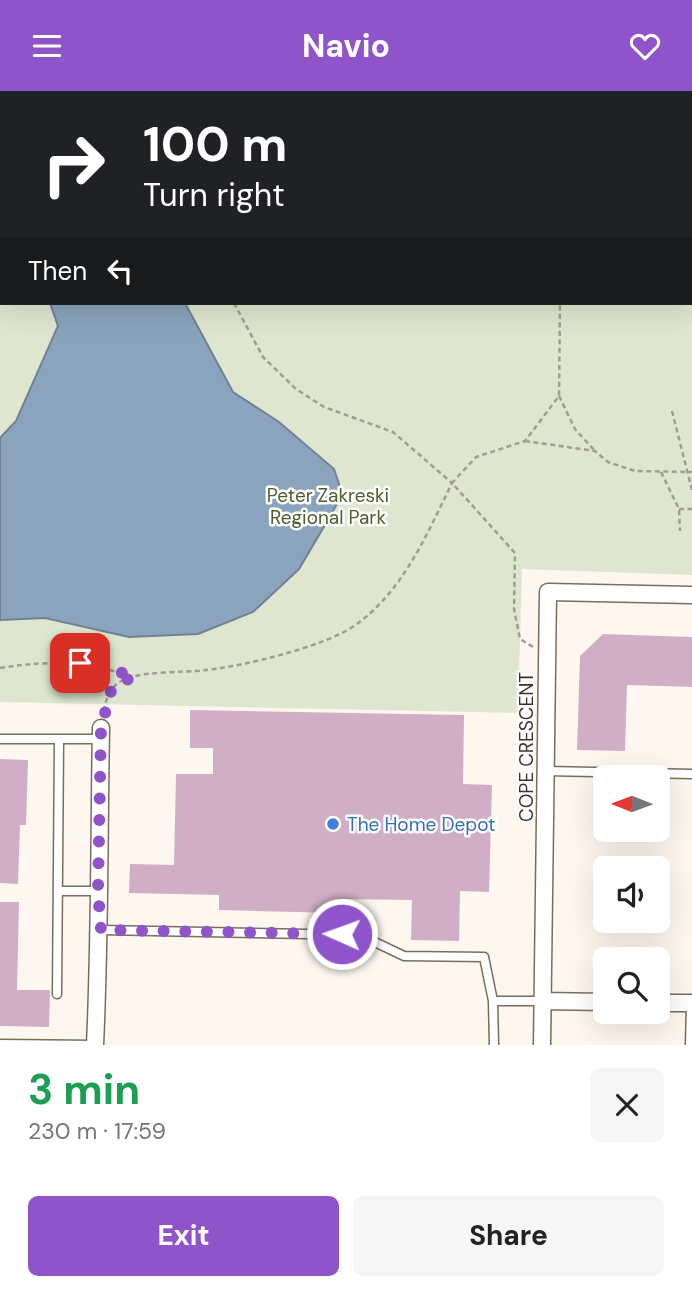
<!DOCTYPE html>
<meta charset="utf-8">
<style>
:root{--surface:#fff;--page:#f6f6f6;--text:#222;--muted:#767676;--accent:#8f53ca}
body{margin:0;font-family:"DM Sans",sans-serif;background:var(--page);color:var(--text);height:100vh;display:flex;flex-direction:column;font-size:26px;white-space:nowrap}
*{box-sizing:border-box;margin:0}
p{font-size:23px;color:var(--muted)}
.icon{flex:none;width:38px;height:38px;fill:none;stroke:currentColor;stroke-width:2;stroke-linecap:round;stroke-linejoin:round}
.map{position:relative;height:954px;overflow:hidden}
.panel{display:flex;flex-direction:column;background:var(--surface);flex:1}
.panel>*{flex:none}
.hud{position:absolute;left:0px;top:0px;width:693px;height:214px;box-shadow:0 7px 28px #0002;background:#202124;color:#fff;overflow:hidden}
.needle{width:46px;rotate:271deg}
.fabs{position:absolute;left:593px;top:674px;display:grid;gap:14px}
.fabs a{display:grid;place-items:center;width:77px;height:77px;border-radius:10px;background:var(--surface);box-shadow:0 7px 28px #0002;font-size:35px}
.pin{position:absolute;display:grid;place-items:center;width:60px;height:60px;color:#fff;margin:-30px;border-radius:14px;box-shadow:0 4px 10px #0006}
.me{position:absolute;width:77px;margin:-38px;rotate:272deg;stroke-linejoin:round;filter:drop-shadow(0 0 5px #0008)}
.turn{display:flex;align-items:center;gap:24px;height:147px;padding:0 28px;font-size:32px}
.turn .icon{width:91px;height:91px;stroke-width:2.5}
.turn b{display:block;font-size:49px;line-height:60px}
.then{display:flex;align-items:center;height:66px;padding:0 28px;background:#0003;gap:14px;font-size:26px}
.round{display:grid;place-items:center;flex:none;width:74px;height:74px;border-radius:10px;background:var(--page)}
.overview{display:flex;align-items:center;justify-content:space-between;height:119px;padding:0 28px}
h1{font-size:42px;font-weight:700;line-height:52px;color:#1e9e55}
.button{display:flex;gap:14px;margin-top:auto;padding:14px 28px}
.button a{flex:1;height:80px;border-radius:10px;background:var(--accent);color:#fff;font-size:28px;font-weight:700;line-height:80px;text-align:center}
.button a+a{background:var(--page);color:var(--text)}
header{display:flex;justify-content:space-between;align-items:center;height:91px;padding:0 28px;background:var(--accent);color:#fff;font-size:32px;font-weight:700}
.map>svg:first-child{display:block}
</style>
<header><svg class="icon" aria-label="menu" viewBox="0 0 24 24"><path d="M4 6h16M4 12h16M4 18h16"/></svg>Navio<svg class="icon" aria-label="heart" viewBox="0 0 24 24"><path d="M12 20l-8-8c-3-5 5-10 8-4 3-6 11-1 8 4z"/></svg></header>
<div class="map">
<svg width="692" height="954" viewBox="0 0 692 954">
<rect width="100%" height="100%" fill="#fdf7ef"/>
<path fill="#dfe6d0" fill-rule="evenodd" d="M0,0h692v484l-170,-6 -4,144 -518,-11zM2,2h689v210h-689z"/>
<path fill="#8aa4be" stroke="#718292" stroke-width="2" d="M50,212h135l48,89 46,30 55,47 5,15v16l-7,13 -33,56 -46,43 -55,22 -69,3 -84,-19 -45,2v-182l16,-17 42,-95z"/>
<path fill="#d0afc6" d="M603,543l89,3v50l-65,-2 -2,66 -48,-1 3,-94z
M190,619l274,5 -1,69 29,1 -3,107 -29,-1 -1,50 -48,-1 1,-40 -73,-1v14l-120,-3v-15l-90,-2 1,-29 44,1 2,-91h37v-26h-23z
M0,668l28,1 -2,65h-6l-2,59 -18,-1z
M0,811h19l-2,88h33l-1,37 -49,-1z"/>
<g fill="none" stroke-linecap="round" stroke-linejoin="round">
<g stroke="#7b6d5b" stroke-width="11">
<path id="lane" d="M0,648h101
M546,680l146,3
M58,800h40
M101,839l259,5 44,21 80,1 9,44 1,44
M57,903l2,-254
M493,910h50
M0,953l95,1
M690,954l1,-42"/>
</g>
<g stroke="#7b6d5b" stroke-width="19">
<path id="street" d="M543,910l63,1
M658,912h34
M95,954c5,-106 4,-211 6,-317
M542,954l6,-453 144,3"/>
</g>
<path stroke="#a19b94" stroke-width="2.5" stroke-dasharray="5 3.5" stroke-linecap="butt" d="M38,0l3,2
M549,0v2
M267,2l4,-2
M606,2l2,-2
M559,305l16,33 20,22
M672,320l20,79
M525,350l70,10 13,11 27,9 57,1
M661,381l18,37 1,22
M679,418h13
M533,556l-13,-8 -6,-30 1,-56 -63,-70 24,-26 49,-16 34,-45 1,-93
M0,577c51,-8 85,-7 134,9
M104,620c1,-9 5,-21 14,-28 17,-13 66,-10 88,-13 38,-4 117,-23 148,-44 49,-34 73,-92 98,-143l-59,-51 -69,-25 -28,-18 -33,-32 -29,-54"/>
<use href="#lane" stroke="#fff" stroke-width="8"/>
<use href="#street" stroke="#fff" stroke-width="16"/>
</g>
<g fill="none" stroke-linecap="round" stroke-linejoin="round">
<path stroke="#8f53ca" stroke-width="12" stroke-dasharray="0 21.6" d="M80,572l18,2 37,12 -17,6 -7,8 -10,37 -3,163 3,39 241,4"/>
</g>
<circle fill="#3f7fe0" stroke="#fff" stroke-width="2.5" cx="333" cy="733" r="7"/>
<g text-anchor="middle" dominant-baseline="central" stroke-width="5" stroke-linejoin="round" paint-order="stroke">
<g font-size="19" fill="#4f5d28" stroke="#fff">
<text x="328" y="404">Peter Zakreski<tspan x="328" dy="22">Regional Park</tspan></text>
</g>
<g font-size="19" fill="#38322b" stroke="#fff">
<text transform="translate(526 656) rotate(-90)">COPE CRESCENT</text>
</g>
<g font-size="19" fill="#366cbe" stroke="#fff" text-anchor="start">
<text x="347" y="733">The Home Depot</text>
</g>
</g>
</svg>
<div class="fabs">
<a><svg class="needle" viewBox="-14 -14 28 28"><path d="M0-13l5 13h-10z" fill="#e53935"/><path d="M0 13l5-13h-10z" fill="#767676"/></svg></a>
<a><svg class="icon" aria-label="sound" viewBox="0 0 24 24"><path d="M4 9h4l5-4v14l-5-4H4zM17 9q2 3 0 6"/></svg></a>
<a><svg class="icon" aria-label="search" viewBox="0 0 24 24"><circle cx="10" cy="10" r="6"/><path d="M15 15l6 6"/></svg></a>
</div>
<div class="pin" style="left:80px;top:572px;background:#d93025"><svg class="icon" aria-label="arrive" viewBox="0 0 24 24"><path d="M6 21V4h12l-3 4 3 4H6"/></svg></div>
<svg class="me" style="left:342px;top:843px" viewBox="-20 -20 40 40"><circle r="17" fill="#8f53ca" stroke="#fff" stroke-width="3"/><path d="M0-11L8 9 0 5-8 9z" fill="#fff"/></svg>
<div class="hud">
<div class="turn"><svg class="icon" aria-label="right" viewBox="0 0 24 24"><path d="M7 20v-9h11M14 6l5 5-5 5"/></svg><div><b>100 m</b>Turn right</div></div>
<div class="then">Then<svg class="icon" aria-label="left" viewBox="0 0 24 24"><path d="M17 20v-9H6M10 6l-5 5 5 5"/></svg></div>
</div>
</div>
<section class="panel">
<div class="overview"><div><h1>3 min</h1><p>230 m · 17:59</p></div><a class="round"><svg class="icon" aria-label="close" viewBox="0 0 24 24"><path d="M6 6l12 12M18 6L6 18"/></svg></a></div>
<div class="button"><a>Exit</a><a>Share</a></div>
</section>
